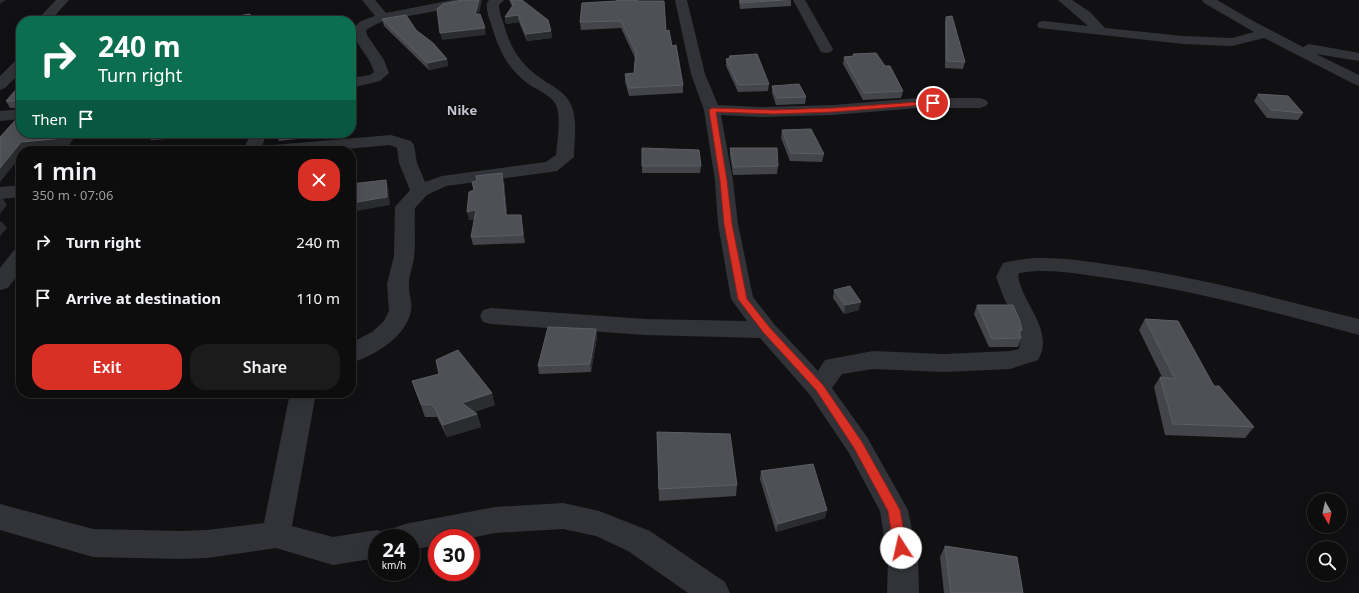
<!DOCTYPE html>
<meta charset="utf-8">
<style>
:root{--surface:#0d0d0e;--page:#1b1b1c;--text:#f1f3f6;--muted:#9a9c9e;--line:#2d2d2e;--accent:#d93025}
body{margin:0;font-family:"Noto Sans",sans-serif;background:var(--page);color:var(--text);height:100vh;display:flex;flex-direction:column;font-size:15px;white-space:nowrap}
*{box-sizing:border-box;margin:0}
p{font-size:13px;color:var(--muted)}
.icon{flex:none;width:22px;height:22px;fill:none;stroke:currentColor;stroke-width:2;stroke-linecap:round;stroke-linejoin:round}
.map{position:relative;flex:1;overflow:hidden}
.details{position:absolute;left:16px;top:146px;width:340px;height:252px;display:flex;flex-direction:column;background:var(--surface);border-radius:16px;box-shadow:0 4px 16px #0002,0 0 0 1px var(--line)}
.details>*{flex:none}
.guide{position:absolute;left:16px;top:16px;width:340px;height:122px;border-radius:16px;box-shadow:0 4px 16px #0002,0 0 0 1px var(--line);background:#0b6e4f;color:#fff;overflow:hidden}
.needle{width:26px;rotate:171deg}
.buttons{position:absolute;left:1307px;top:493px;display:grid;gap:8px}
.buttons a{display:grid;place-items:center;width:40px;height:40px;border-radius:50%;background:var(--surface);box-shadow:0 4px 16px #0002,0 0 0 1px var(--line);font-size:20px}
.speed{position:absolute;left:368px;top:529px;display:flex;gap:8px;font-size:20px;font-weight:700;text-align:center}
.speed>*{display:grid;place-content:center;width:52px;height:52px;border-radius:50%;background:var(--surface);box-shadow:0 4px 16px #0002,0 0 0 1px var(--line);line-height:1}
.speed small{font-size:10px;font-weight:400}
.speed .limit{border:6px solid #d22;background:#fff;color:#111}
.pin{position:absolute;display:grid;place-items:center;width:34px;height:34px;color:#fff;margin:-17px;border:2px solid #fff;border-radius:50%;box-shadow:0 1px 4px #0007}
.me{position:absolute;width:44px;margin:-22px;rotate:350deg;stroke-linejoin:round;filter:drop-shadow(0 0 3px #0008)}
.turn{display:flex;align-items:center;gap:14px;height:84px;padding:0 16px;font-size:18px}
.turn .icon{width:52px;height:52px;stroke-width:2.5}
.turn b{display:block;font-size:28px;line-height:34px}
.then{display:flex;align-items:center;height:38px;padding:0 16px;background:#0003;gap:8px;font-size:15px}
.round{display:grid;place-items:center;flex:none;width:42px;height:42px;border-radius:16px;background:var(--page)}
.head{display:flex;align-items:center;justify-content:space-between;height:68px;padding:0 16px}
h1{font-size:24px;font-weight:600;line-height:30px}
.button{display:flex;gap:8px;margin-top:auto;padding:8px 16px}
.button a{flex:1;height:46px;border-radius:16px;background:var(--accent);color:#fff;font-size:16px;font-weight:600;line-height:46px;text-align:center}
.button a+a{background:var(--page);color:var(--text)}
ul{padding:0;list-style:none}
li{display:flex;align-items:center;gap:12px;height:56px;padding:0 16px}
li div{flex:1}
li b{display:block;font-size:15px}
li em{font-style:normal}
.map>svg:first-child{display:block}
</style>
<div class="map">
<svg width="1359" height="593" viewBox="0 0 1359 593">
<rect width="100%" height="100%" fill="#111113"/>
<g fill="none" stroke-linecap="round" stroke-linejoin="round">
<path fill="#323338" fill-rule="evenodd" d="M56,0h13l-19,21h-14z
M362,0h13l11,13 66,-13h21l-2,3c-15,4 -30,7 -46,10 -20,4 -42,5 -59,17l1,5 17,25 5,13 -9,8 -29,7v-10l19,-3 4,-3c-4,-16 -19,-27 -22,-43l9,-8 14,-5z
M489,0h15l-5,5c0,7 3,13 5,20 7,24 17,40 38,54 11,8 24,13 29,26 7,15 3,36 3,52l-17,14 -6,1 -105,14 -19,9 -12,13c-1,16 1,33 -1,49 -1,9 -5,18 -5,27 -1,9 4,19 2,27 -5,26 -37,45 -60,52v-20l21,-11 12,-11 5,-10 -2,-27 7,-28 1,-49 15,-17 -11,-27 -2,-15 -7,-3 -66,6h-81l8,-18h16l-5,13 129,-11 20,6 3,4 3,18 8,19 17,-6 104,-14 10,-7c1,-13 6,-40 -1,-52 -6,-9 -20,-14 -28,-20 -20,-15 -29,-35 -36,-59 -2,-7 -5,-13 -4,-21z
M675,0h12l18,74 13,31 42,2 73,-2 85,-7h62l6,2 2,3 -2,3 -6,2h-62l-85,7 -73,2 -39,-2 12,66 5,43 15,73 21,27 44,47 7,-11 48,-9 71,3 66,-3 9,-2c4,-19 -8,-35 -15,-51 -3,-7 -5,-14 -8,-21l7,-14c34,-9 66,-4 102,1 86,11 170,34 254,55v16c-85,-23 -170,-46 -258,-58 -27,-4 -55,-9 -82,-4 -2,5 1,9 2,14 9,24 32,48 17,73l-28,9 -66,3 -71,-3 -31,5 -10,14 35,49 41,73 10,51 1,32h-32l1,-32 -8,-50 -31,-58 -39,-58 -50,-57 -115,-3 -154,-11 -8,-2 -3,-6 3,-6 8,-2 154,11 102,2 -16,-22 -13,-75 -3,-43 -11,-71 -13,-36z
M793,0h12l28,49 -2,3 -5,1 -5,-1z
M1058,0h14l18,12 15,16 78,8 49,2 22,-6 -50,-29 -2,-3h15l38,22 48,25 6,-3 50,9v8l-43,-7 43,21v11l-5,-2 -90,-46 -32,8 -49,-2 -144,-16 -2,-3 2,-3 5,-1 44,5z
M21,59v13l-16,16 -5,2v-14l16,-16z
M21,109v10l-21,2v-10z
M21,185v12l-21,2v-12z
M21,249v21l-13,18 -8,2v-22l14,-18z
M290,393h26l-24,133 41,11 44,-7 11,4 1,4h-12v20l-44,7 -57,-17 -69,10 -26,1 -88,-2 -93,-27v-26l93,25 88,2 26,-1 57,-7z
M563,503l36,8 51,20 75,51 5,11h-42l-60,-42 -32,-15 -33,-7 -68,4 -24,5h-34v7l-26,5v-12h-21l4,-10 11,-4 90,-17z"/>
</g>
<path fill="#44454b" d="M509,0h13l29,31 1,7 -25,3 -8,-19 -13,2 -1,-7 7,-11z
M616,0h22v1l28,30 6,15 11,39v8l-54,3 -4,-14v-8l9,-1 1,-15 -14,-30 -40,2 -1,-8 36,-20z
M739,0h52v6l-51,3z
M946,17l19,45 -2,7 -18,-1v-45z
M382,19l34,11 31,29 1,7 -19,4 -45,-44z
M853,54l32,12 18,25 -2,7 -38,2 -20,-36 1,-7 9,-1z
M729,56l40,28 -1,7 -30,1 -12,-26v-7h3z
M21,84v24h-11l-4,-7z
M772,86l34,11 -1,7 -29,1 -4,-12z
M1258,94l45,19 -5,7 -31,-2 -13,-17z
M782,130l42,24 -2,8 -32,-1 -9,-23z
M147,133h41l-4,5 -33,2z
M276,133h42l-2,4 -37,4z
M642,148l59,18 -1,7h-58z
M730,148l48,18 -1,8 -44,1 -3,-20z
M504,181l3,34h14l4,28 -52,2 -2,-8 4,-18 -6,1z
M834,290l25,20 -15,4 -11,-16z
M977,305l45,25 -2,4 1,4 -3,9h-29l-15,-33z
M1145,319l69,67 40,41 -9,11 -80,-3 -11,-48 6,-10h2l-23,-47z
M596,329l1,8 -6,35 -52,2 -1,-8z
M412,381l83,24 -21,7 3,2 4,13 -34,10 -10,-20h-12z
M657,432l80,53 -1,11 -77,5z
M761,471l64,47 -49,14 -16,-53z
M945,546l78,47h-79l-4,-36z"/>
<path fill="#2b2c30" d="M0,0h6l-6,4z
M479,0h3l-5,21 -2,-6z
M518,15l1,7 -13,2 -1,-7z
M485,28l1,7 -44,5 -2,-7z
M551,31l1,7 -25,3 -1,-7z
M447,59l1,7 -19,4 -2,-7z
M68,133h10l-9,12 -43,5 -1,1h-4v5l-21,26v-14l21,-26z
M182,133h6l-4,5z
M315,133h3l-2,4z
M502,173l2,8 4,42 -2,-8z
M386,180l2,7 2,18 -39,7v-9z
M2,197l5,8 -7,9v-15z
M476,210l2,8 -9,2 -2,-8z
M521,215l1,8 3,20 -2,-8z
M1,221l6,7 -7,8v-14z
M352,270l3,8 -3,22 -1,1v-24z
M861,302l-2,8 -15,4 1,-9z
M596,329l1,8 -6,35 -1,-8z
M492,393l3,12 -30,10 -3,-12z
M477,414l4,13 -34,10 -4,-12z
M827,510l-2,8 -49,14 2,-8z"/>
<path fill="#4e5056" stroke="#5b5e65" d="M462,0h17l-4,15 5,-1 5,14 -45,5 -3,-24 6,-5z
M511,0h11l26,20 3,11 -25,3 -8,-19 -13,2 8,-12z
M617,0h21v1h26l2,30 3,-1 3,16 4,-1 7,40 -54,3 -4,-14 9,-1 2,-21 -15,-31 -41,1 2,-19 35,-2z
M740,0h43l-43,3z
M250,14l3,7h-21v-4z
M406,15l10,15 17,13 14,16 -20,4 -45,-44z
M952,16l13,46 -18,-1 -1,-44z
M876,53l9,13h5l13,25 -39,2 -20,-36 10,-1 -1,-2z
M757,54l12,30 -31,1 -12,-26 5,-1 -2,-2z
M21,84v17h-15z
M799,84l7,13 -29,1 -5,-12z
M1258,94l30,2 15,17 -32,-3z
M21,114v19h47l-3,5 -44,4 -21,26v-31z
M811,129l13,25 -33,-1 -9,-23z
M642,148l57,2 2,16h-59z
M730,148h47l1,18 -44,1z
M502,173l4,42h15l2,20 -52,2 5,-27 -9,2 2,-20 5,-2 -2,-8 5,-1 -1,-5z
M386,180l1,17 -36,6v-19z
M850,286l11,16 -16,3 -11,-15z
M977,305h36l7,16 2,9h-3l2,8 -29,1z
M1145,319l33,2 36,65h5l35,41 -81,-3 -13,-47 15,2z
M548,327l48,2 -6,35 -52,2z
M458,350l34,43 -30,10 15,11 -34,11 -10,-20 -12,-1 -9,-23 27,-7 -3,-14z
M657,432l73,2 7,51 -78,4z
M813,464l14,46 -49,14 -17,-53z
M945,546l72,11 6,36h-72z"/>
<path fill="#d93025" stroke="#8d1f18" d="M933,101l3,1v2l-103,8 -59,2 -58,-2 11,69 5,43 15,75 23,29 53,57 39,57 38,68 7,38 -2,4 -4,2 -5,-2 -2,-4 -6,-37 -34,-63 -38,-58 -53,-58 -25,-33 -14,-75 -4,-43 -11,-71 3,-2 62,2 59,-2z"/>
<g text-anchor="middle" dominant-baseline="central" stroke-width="3.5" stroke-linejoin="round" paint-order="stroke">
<g font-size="13" font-weight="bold" fill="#c3c7d0" stroke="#0c0c0e">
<text x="462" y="110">Nike</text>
</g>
</g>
</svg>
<div class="buttons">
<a><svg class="needle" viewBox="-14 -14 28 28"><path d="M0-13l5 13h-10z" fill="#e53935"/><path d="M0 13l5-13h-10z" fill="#9a9c9e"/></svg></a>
<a><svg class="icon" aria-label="search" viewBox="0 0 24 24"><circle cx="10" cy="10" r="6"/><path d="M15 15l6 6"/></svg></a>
</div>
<div class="speed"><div>24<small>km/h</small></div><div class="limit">30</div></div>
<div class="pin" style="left:933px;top:103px;background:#d93025"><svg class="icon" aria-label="arrive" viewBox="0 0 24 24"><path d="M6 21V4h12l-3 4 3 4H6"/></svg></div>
<svg class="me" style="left:901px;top:548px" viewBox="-20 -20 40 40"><circle r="19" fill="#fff"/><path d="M0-13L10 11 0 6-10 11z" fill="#d93025"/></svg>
<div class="guide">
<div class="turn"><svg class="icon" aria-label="right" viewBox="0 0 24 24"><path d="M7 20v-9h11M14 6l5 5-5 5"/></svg><div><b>240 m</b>Turn right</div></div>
<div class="then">Then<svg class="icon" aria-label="arrive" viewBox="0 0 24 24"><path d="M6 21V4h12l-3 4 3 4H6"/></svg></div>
</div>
<section class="details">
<div class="head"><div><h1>1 min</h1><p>350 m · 07:06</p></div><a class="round" style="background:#d93025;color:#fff"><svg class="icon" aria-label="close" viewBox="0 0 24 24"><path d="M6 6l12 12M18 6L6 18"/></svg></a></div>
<ul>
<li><svg class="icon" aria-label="right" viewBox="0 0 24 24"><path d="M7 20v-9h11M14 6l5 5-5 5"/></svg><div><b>Turn right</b></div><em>240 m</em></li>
<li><svg class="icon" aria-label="arrive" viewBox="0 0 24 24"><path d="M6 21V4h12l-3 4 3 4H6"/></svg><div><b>Arrive at destination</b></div><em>110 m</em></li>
</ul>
<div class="button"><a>Exit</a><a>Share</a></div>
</section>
</div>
